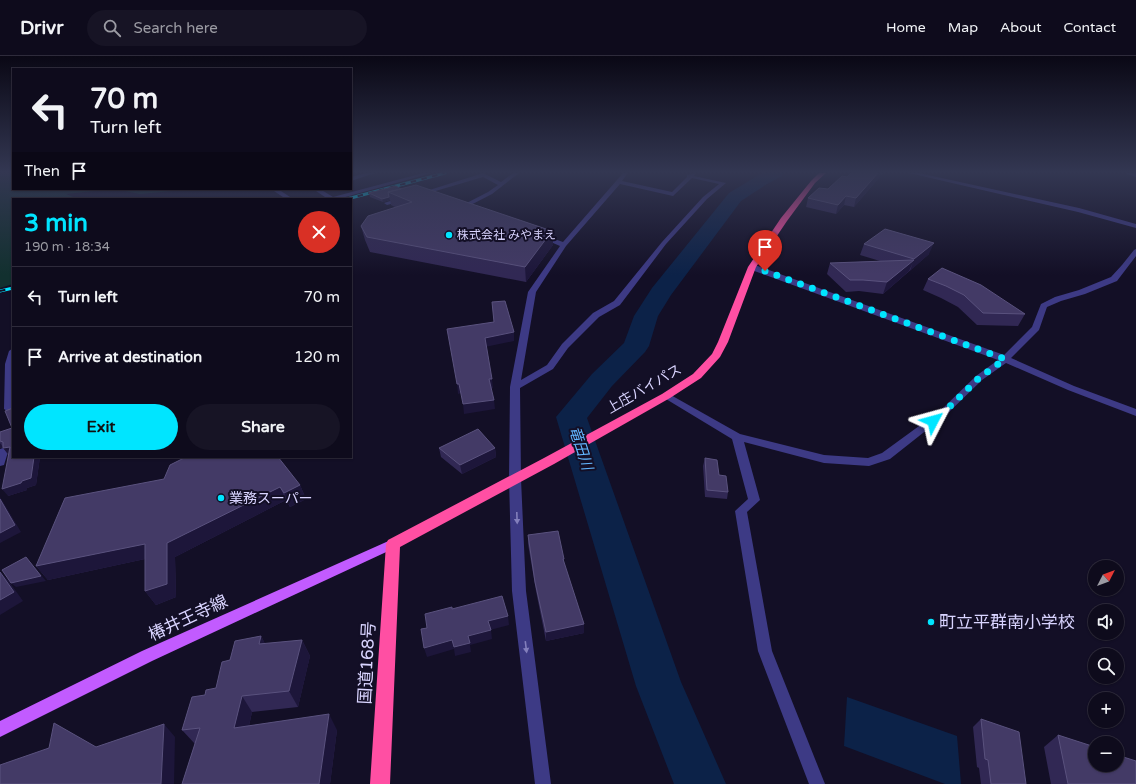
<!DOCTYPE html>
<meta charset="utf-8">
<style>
:root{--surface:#0e0b1c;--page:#171425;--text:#f1f3f6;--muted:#9b9ba3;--line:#2e2b3b;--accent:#00e5ff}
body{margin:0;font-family:"Varela Round","Noto Sans JP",sans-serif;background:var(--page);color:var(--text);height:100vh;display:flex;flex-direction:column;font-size:15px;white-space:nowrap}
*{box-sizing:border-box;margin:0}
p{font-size:13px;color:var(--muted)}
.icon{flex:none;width:22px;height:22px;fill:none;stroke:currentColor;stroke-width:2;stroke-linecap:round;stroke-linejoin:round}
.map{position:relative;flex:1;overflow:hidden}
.sheet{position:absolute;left:12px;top:142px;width:340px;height:260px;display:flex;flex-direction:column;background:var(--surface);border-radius:0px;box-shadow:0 1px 3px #0004,0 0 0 1px var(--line)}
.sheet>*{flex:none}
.top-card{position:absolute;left:12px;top:12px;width:340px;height:122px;border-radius:0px;box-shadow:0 1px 3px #0004,0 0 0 1px var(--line);background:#0e0b1c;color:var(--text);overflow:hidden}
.needle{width:26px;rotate:48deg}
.buttons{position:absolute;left:1088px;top:504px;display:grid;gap:8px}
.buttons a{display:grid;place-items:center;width:36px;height:36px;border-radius:50%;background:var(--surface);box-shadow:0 1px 3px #0004,0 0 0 1px var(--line);font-size:20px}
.pin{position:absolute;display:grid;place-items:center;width:34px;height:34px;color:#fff;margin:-41px -17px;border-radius:50% 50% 50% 0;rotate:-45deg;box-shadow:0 0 4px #0007}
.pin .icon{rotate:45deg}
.me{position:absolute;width:44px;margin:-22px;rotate:51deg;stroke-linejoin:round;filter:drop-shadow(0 0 3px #0008)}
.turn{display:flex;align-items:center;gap:14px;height:84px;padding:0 12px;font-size:18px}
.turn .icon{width:52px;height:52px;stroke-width:2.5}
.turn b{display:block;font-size:28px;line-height:34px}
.then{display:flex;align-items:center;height:38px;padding:0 12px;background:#0003;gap:8px;font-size:15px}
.round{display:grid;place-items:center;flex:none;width:42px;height:42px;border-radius:21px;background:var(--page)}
.summary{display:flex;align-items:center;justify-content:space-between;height:68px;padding:0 12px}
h1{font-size:24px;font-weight:800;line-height:30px;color:var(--accent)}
.button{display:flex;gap:8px;margin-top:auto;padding:8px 12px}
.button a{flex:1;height:46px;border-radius:24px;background:var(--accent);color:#111;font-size:16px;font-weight:800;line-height:46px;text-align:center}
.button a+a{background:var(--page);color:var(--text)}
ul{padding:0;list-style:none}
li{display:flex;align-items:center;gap:12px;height:60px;padding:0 12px;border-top:1px solid var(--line)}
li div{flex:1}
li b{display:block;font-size:15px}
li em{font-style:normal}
header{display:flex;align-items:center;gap:24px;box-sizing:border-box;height:56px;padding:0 20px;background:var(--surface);border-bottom:1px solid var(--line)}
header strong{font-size:19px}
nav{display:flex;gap:22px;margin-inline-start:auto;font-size:14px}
.search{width:280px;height:36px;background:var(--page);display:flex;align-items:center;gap:10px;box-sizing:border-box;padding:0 14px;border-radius:22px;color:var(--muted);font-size:15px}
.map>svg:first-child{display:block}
</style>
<header>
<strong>Drivr</strong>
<div class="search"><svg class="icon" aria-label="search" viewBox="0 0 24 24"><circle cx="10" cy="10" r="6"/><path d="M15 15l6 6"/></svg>Search here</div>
<nav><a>Home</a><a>Map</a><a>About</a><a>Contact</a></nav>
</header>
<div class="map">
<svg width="1136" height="728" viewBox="0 0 1136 728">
<rect width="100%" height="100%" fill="#130f26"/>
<path fill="#12302f" d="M0,117h13v16h182l-55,5 -26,-5 -48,5 12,5h-65v85l-13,4z"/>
<path fill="#0c2248" d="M847,641l110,39 4,48h-16l-101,-38z"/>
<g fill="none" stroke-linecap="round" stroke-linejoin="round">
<path fill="#0c2248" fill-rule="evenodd" d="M762,117h22l-2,3 -15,8 -26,17 -70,94 -13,21 -9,30 -4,6 -33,34 -25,32 94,264 45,102h-52l-38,-98 -80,-269 36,-43 32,-31 10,-27 18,-28 77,-95z"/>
<path fill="#3d3a85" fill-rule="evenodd" d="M366,117h9l-24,8v-4z
M423,117h9l-94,26h-10l-15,-10h7l13,8z
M483,117l18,9 12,-9h6l-27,21 -33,17 -2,-1v-2l31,-16 10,-7 -15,-8 -61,18 -5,-1z
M623,117h5l-6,8 50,11 15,-15v-2l9,-2 -2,3 32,7 -19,16 -41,45 -46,61 -21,12 -31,31 -15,21 -33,19 1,91 5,112 25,193h-16l-23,-193 -3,-112 1,-92 18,-95 32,-46 -23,-10 3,-2 23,8zM692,122l27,6 -16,13 -41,45 -48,59 -21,12 -31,31 -15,21 -26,15 15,-88 30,-46 54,-62 53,12z
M909,117h10l160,35 57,16v4l-58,-16z
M1127,117h9v4l-9,-3z
M271,133h7l15,10h-7z
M403,141l2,1v2l-18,5 -3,-2z
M1136,193v7l-19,25 -32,13 -24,7 -14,6 -8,23 -28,28 63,28 62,23v7l-68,-26 -62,-27 -24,17 -35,34 -57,45 -21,7 -45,-3 -80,-21 16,58 -13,12 25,139 53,133h-16l-51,-133 -23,-140 13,-12 -16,-60 -71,-43 5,-3 3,1 71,40 84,21 44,3 14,-5 59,-43 35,-34 22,-16 -249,-91v-4h6l249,90 28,-28 9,-23 14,-7 24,-7 32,-13 11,-12 12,-15z
M13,292v62l-4,2 -5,-3 1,-45 4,-13z
M3,392l4,1 1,3 -4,13 -4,1v-17z"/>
<path fill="#c25bff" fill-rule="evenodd" d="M393,483l4,2 2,3 -2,3 -245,114 -152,76v-16l142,-70z"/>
<path fill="#ff4fa3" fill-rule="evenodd" d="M819,117h7l-11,10 -28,38 -31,46 -28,75 -8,15 -19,21 -31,20 -116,66 -154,83 -10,237h-20l16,-240 2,-4 156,-82 118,-64 31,-20 19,-20 6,-12 30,-75 33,-49 30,-37z"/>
<g stroke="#00e5ff" stroke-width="3">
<path id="rail" d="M347,143l98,-26
M0,235l13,-3"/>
</g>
<use href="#rail" stroke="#130f26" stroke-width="2" stroke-dasharray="5.5" stroke-linecap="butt"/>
</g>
<path fill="#312854" d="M883,117l-29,34 -10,-2 -8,9 -30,-7 2,-9 20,-9 19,-12z
M401,133l151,42 1,14 -27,37 -156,-30 -5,-12 -4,-14 34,-19 -4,-2 -1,-5 -7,2 -13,-5 -1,-4z
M864,188l65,10 -46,40 -24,-3 -13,1 -19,-18 3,-11 50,-2 -20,-6z
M928,223l97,35 -7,12 -41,-1 -19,-18 -17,-9 -18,-8z
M13,352v49h27l-4,28 -9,3v2l-19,6v-41l-5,-8 -3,1v-16l12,-4z
M439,392h56l1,9 -34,17 -21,-17z
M705,402l14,17 9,17 -1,7 -22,-2 -2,-31z
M164,423l136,6 6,14 -16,8 -4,-7 -111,57 1,40 -20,8 -11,-14v-32l-97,21 -12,-14z
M528,479l36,24v4l20,70 -38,8 -10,-50 -8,-47z
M261,580l4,8 37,-4 8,16 -12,51 -46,5 -3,14 88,4 -7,54h-148l13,-40 -13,-14 23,-35 11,-7 14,-28z
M981,663l45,65h-45l-2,-16 -2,-1 -4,-40z
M1058,679l78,49h-85l-7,-37z"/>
<path fill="#1d163a" d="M878,117h5l-29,34 2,-9z
M846,140l-2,9 -8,9 2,-9z
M389,141l1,3 -7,2 -1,-3z
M552,175l1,14 -27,37 -1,-15z
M934,187l-5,11 -19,17 4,-12z
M914,204l-5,11 -26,23 4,-12z
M514,276v9l-29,6v-9z
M489,323h3l1,9 -3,1z
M457,328h2l2,9 -3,1z
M494,344l1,9 -31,5 -1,-10z
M0,387l3,4 -3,1z
M10,391l-1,8 -6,-7z
M495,392l1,9 -34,17 -2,-9z
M34,401h6l-4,28 -9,3v2l-19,6 -6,-7 20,-8z
M300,429l6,14 -16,8 -6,-14z
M280,431l6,13 -111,57 1,40 -20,8 -11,-14 22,-48z
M0,441l21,35 -21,11z
M145,488l9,13 -106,23 -12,-14z
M26,501l20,24 -30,6 -5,-4z
M0,516l8,8 15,21 -23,14z
M508,560l1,9 -19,5 -2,-9z
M584,568v9l-38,8v-9z
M491,574l1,9 -22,6 1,7 -16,4 -1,-7 -27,8 -3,-9z
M261,580l9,17 -11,-9z
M302,584l8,16 -12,51 -9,-16z
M242,640l10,16 -7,31 -11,-15z
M329,658l8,16 -7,54h-11z
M164,668l11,13 -1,47h-13z"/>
<path fill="#433a66" stroke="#5a527e" d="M851,117h27l-22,25 -10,-2 -8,9 -30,-7 11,-10 9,1 14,-13 5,1z
M416,129l136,46 -27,36 -158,-30 -6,-11 7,-10 44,-14 -24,-10z
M396,130l5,3 -13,3 1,5 -7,2 -13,-6z
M885,173l49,14 -20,16 -50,-15z
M914,204l-27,22 -24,-2h-13l-20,-17z
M942,212l39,17 44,29 -42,-1 -19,-18 -18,-9 -18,-7z
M505,245l9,31 -29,6 7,41h-3l5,21 -31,4 -4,-20h-2l-10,-55 47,-7 -2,-20z
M13,352v49h21l-3,21 -9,3 -1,2 -19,6 8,-42 -7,1v-6l-3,-1v-9l12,-4 -7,-17z
M478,373l17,19 -35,17 -21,-17z
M186,401h92l22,28 -16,8 -4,-6 -113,56v41l-22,7v-47l-109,22 29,-68 99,-19 6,-14z
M705,402l12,2 2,15 7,1 2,16 -21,-2z
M0,443l15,26 -15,8z
M558,475l6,28h-1l21,65 -38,8 -11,-50 -7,-47z
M26,501l15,19 -30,7 -9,-13z
M0,516l14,20 -14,8z
M502,540l6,20 -20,5 3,9 -23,6 2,7 -16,4 -2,-7 -28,8 -3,-19 6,-1 -2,-14 27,-7v2z
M261,580l-2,8 43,-4 -13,51 -47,5 -8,32 95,-14 -10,70h-137l18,-56 -18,2 10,-33 13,-2 1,-5 10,-2 6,-26 8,-2 5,-19z
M981,663l38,13 7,52h-35l-3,-24 -3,-1z
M54,667l42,24 68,-23 -3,60h-161v-19l49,-17z
M1058,679l37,12v18h22v-10l19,6v23h-68z"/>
<defs><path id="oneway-solid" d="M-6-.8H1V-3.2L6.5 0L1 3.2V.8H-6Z"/></defs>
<g fill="#837fbc">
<use href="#oneway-solid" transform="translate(517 462) rotate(88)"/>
<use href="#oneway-solid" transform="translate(526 591) rotate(83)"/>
</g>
<linearGradient id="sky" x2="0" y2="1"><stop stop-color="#0a0815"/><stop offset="0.53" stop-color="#333752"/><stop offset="1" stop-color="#333752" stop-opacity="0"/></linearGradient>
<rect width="1136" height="219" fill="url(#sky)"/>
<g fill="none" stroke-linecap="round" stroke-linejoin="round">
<path stroke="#00e5ff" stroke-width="7" stroke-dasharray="0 12.6" d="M765,215l240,88 -26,19 -35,34 -11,9"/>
</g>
<g fill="#00e5ff" stroke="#130f26" stroke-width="1.5">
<circle cx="449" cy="179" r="4"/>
<circle cx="221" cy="442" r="4"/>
<circle cx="931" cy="566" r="4"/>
</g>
<g text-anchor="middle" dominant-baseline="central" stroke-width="4" stroke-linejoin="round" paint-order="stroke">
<g font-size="12" fill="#d9d4ff" stroke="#130f26" text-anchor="start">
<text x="457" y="179">株式会社 みやまえ</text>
</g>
<g font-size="14" fill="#d9d4ff" stroke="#130f26">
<text transform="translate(644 333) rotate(-30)">上庄バイパス</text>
</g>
<g font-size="14" fill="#d9d4ff" stroke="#130f26" text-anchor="start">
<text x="229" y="442">業務スーパー</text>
</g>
<g font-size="15" font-style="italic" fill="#62b6ff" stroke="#130f26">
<text transform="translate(581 392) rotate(72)">竜田川</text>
</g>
<g font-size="17" fill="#d9d4ff" stroke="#130f26">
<text transform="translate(188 562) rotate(-25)">椿井王寺線</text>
<text transform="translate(367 607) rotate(-87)">国道168号</text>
</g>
<g font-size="17" fill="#d9d4ff" stroke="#130f26" text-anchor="start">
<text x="939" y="566">町立平群南小学校</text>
</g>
</g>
</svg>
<div class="buttons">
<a><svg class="needle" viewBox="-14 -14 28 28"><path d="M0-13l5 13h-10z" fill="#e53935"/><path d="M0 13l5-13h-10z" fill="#9b9ba3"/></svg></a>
<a><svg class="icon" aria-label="sound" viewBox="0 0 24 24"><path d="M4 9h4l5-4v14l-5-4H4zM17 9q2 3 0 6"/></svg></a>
<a><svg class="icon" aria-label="search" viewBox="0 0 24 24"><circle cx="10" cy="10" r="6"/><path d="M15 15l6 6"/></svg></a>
<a>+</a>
<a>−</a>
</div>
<div class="pin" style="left:765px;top:215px;background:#d93025"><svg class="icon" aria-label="arrive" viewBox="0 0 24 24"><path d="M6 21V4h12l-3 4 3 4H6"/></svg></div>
<svg class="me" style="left:933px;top:365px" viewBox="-20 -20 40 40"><path d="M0-17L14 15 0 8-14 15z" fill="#00e5ff" stroke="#fff" stroke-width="4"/></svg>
<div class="top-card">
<div class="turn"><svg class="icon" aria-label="left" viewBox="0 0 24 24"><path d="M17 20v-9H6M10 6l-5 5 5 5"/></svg><div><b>70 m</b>Turn left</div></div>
<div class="then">Then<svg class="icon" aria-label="arrive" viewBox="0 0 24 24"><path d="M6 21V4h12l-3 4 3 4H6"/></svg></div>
</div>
<section class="sheet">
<div class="summary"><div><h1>3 min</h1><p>190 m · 18:34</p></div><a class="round" style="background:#d93025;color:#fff"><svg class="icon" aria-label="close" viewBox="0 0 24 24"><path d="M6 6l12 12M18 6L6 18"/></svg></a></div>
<ul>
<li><svg class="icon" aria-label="left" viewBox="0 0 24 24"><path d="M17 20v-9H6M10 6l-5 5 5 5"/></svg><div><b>Turn left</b></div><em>70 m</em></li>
<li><svg class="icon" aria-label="arrive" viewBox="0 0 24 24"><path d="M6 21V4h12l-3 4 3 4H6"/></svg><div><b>Arrive at destination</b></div><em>120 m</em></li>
</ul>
<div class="button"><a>Exit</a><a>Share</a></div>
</section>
</div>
